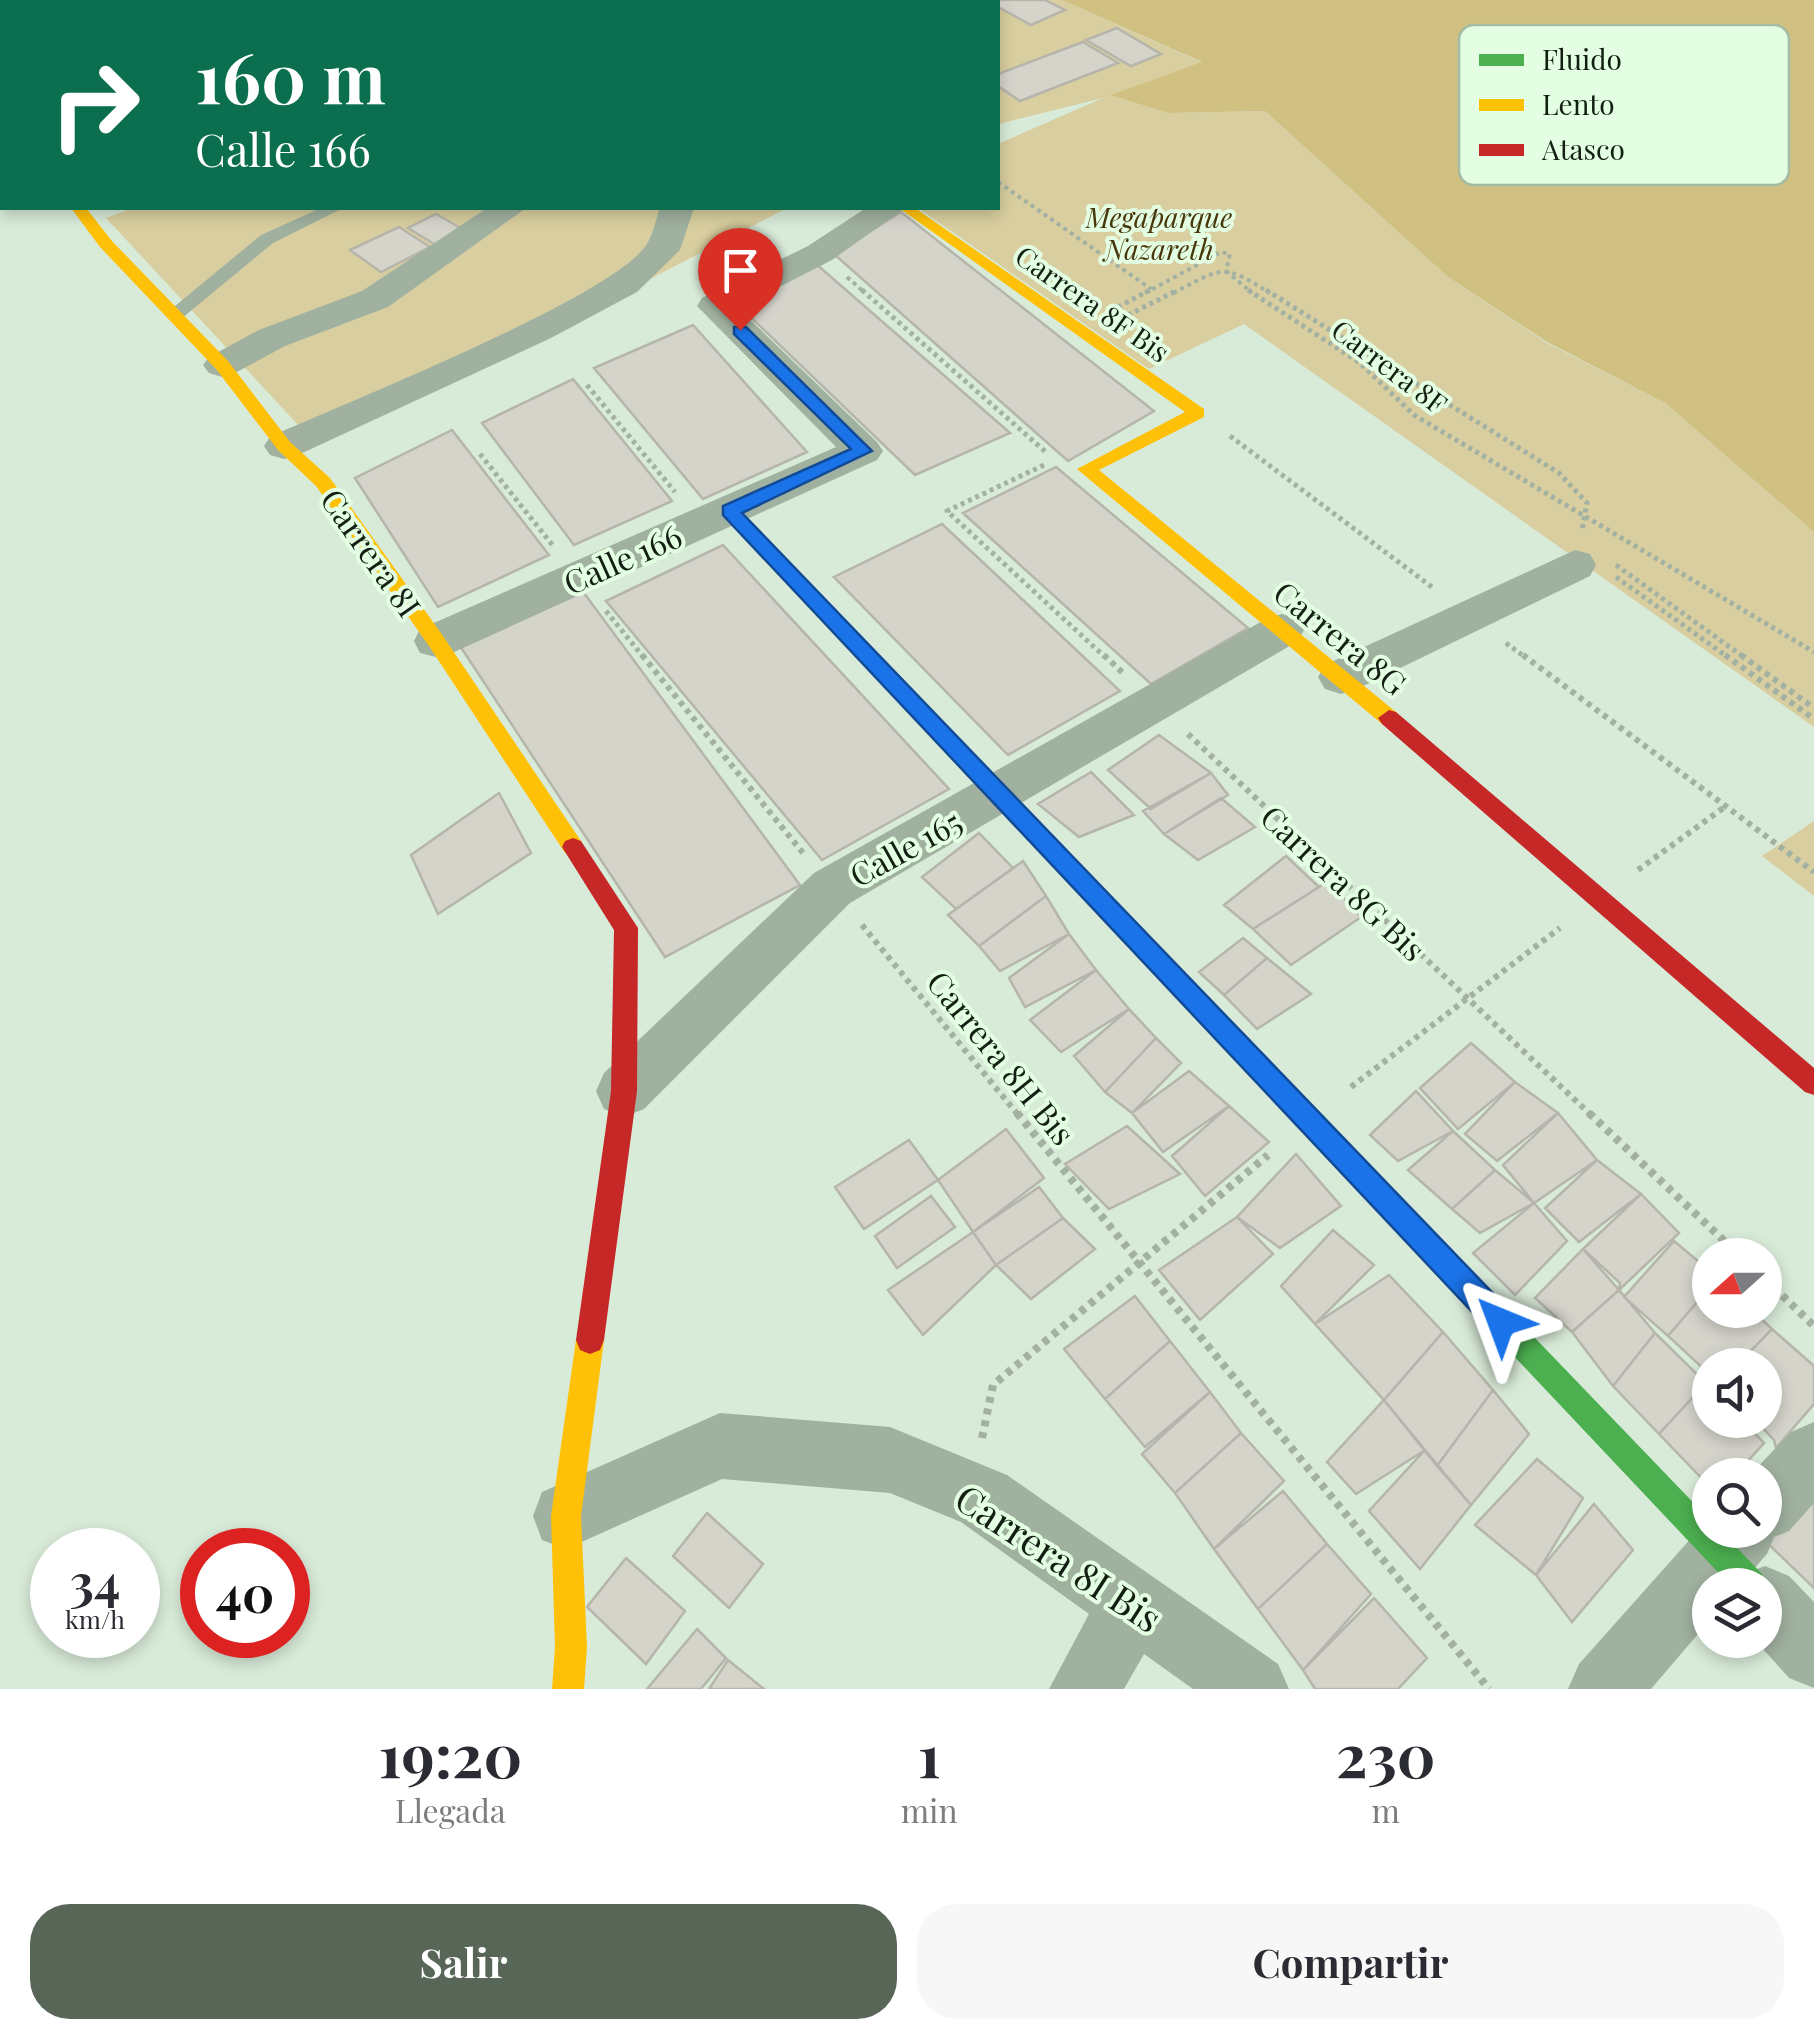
<!DOCTYPE html>
<html lang="es">
<style>
:root{--surface:#fff;--page:#f7f7f7;--text:#2b2b33;--muted:#7c7c81;--accent:#576657}
body{margin:0;font-family:"Playfair Display",serif;background:var(--page);color:var(--text);height:100vh;display:flex;flex-direction:column;font-size:38px;white-space:nowrap}
*{box-sizing:border-box;margin:0}
p{font-size:32px;color:var(--muted)}
.icon{flex:none;width:55px;height:55px;fill:none;stroke:currentColor;stroke-width:2;stroke-linecap:round;stroke-linejoin:round}
.map{position:relative;height:1689px;overflow:hidden}
.side{display:flex;flex-direction:column;background:var(--surface);flex:1}
.side>*{flex:none}
.banner{position:absolute;left:0px;top:0px;width:1000px;height:210px;box-shadow:0 5px 15px #0003;background:#0b6e4f;color:#fff;overflow:hidden}
.needle{width:65px;rotate:249deg}
.fabs{position:absolute;left:1692px;top:1238px;display:grid;gap:20px}
.fabs a{display:grid;place-items:center;width:90px;height:90px;border-radius:50%;background:var(--surface);box-shadow:0 5px 15px #0003;font-size:50px}
.speed{position:absolute;left:30px;top:1528px;display:flex;gap:20px;font-size:50px;font-weight:700;text-align:center}
.speed>*{display:grid;place-content:center;width:130px;height:130px;border-radius:50%;background:var(--surface);box-shadow:0 5px 15px #0003;line-height:1}
.speed small{font-size:25px;font-weight:400}
.speed .limit{border:15px solid #d22;background:#fff;color:#111}
.pin{position:absolute;display:grid;place-items:center;width:85px;height:85px;color:#fff;margin:-102px -42px;border-radius:50% 50% 50% 0;rotate:-45deg;box-shadow:0 0 10px #0007}
.pin .icon{rotate:45deg}
.me{position:absolute;width:110px;margin:-55px;rotate:316deg;stroke-linejoin:round;filter:drop-shadow(0 0 8px #0008)}
.turn{display:flex;align-items:center;gap:35px;height:210px;padding:0 30px;font-size:45px}
.turn .icon{width:130px;height:130px;stroke-width:2.5}
.turn b{display:block;font-size:70px;line-height:85px}
.eta{display:flex;justify-content:space-evenly;align-items:center;height:170px;text-align:center}
.eta b{font-size:60px;font-weight:700;line-height:70px}
.primary-button{display:flex;gap:20px;margin-top:auto;padding:20px 30px}
.primary-button a{flex:1;height:115px;border-radius:40px;background:var(--accent);color:#fff;font-size:40px;font-weight:700;line-height:115px;text-align:center}
.primary-button a+a{background:var(--page);color:var(--text)}
.map>svg:first-child{display:block}
</style>
<div class="map">
<svg width="1814" height="1689" viewBox="0 0 1814 1689">
<rect width="100%" height="100%" fill="#d8ead8"/>
<path fill="#d9ce9f" d="M640,0h422l141,63 -90,32 55,18 97,-2 183,166 99,66 118,60 149,129v195l-570,-403 -95,45 -231,-161h80v-64l105,-46 -105,26v-122h-364z
M133,208h654l-264,137 -209,97 -208,-224z
M1814,821v75l-52,-40z"/>
<path fill="#d0c081" d="M1062,0h752v532l-149,-129 -118,-61 -99,-65 -183,-166 -97,2 -57,-18 91,-33z"/>
<path fill="#d5d4cb" stroke="#b5b5ac" stroke-width="2.5" d="M983,0h62l20,10 -34,15 -33,-18v-5z
M1117,28l44,26 -30,12 -45,-26z
M1083,42l35,21 -98,38 -22,-15v-12z
M901,212l253,199 -86,50 -234,-207z
M436,214l28,16 -28,15 -28,-17z
M399,227l31,20 -49,25 -31,-22z
M815,263l195,170 -95,42 -178,-171z
M693,325l114,127 -104,47 -109,-131z
M573,379l99,122 -98,44 -92,-122z
M452,430l97,125 -111,52 -83,-129z
M1056,467l192,161 -97,56 -188,-171z
M942,524l178,167 -112,64 -174,-178z
M723,545l226,244 -127,71 -216,-259z
M581,589l219,296 -135,72 -205,-311z
M1159,735l52,38 -60,36 -43,-39z
M1091,772l43,43 -55,22 -41,-33z
M1211,773l17,22 -64,39 -21,-23z
M499,793l32,60 -93,61 -27,-59z
M1221,798l34,29 -57,33 -34,-26z
M979,833l34,35 -57,41 -34,-32z
M1286,856l33,31 -66,42 -29,-24z
M1023,861l23,35 -67,50 -31,-31z
M1328,881l33,36 -70,48 -38,-36z
M1046,896l23,38 -69,37 -21,-25z
M1069,934l27,36 -71,37 -16,-29z
M1243,938l24,20 -43,37 -25,-23z
M1267,958l44,36 -54,35 -33,-34z
M1096,970l33,39 -68,43 -31,-32z
M1129,1009l27,29 -51,54 -31,-36z
M1156,1038l25,25 -49,50 -27,-21z
M1471,1043l44,39 -57,47 -38,-41z
M1189,1071l40,35 -66,46 -31,-39z
M1515,1082l43,31 -61,48 -32,-27z
M1416,1091l37,40 -55,30 -28,-26z
M1229,1106l40,36 -64,54 -33,-40z
M1558,1113l39,47 -63,43 -31,-38z
M1127,1126l53,48 -71,35 -44,-45z
M1006,1129l38,49 -71,54 -35,-52z
M1453,1131l42,39 -43,39 -44,-39z
M909,1140l29,40 -74,49 -29,-42z
M1296,1154l45,52 -61,42 -43,-31z
M1597,1160l44,34 -62,48 -34,-34z
M1495,1170l39,33 -54,30 -28,-24z
M1039,1187l24,31 -67,47 -23,-33z
M1641,1194l38,39 -60,57 1,-7 -37,-34z
M931,1196l24,31 -58,41 -22,-32z
M1534,1203l33,38 -52,54 -42,-42z
M1237,1217l36,37 -73,66 -41,-50z
M1063,1218l32,31 -64,50 -35,-34z
M1333,1230l41,35 -59,59 -34,-38z
M973,1232l23,33 -73,70 -35,-45z
M1674,1241l36,30v16l-42,49 -44,-39z
M1583,1249l36,41 -47,42 -37,-34z
M1389,1275l54,57 -59,68 -69,-76z
M1710,1287v23h42l20,19 -35,36h-27v10l-42,-39z
M1619,1290l36,43 -42,53 -41,-54z
M1135,1296l35,45 -65,58 -41,-50z
M1772,1329l42,37v38l-38,44 -2,-8 -19,-20h10v-55h-28z
M1443,1332l50,58 -56,76 -53,-66z
M1655,1333l51,50 -47,51 -46,-48z
M1170,1341l40,51 -65,55 -40,-48z
M1706,1383l4,4v33h32l22,23 -29,32h-25v12l-51,-53z
M1493,1390l36,44 -58,71 -34,-39z
M1210,1392l31,41 -66,60 -33,-39z
M1384,1400l41,50 -69,44 -29,-32z
M1241,1433l43,48 -70,68 -39,-56z
M1425,1450l46,55 -51,64 -51,-58z
M1537,1459l46,39 -47,77 -61,-50z
M1814,1482v106l-53,-51z
M1283,1491l44,53 -69,65 -44,-60z
M1594,1504l39,46 -61,72 -36,-47z
M707,1513l56,51 -34,44 -56,-52z
M1327,1544l44,50 -68,76 -45,-61z
M626,1558l59,53 -39,53 -59,-57z
M1374,1598l53,60 -29,31h-83l-12,-19z
M697,1629l29,29 -25,31h-54z
M728,1660l36,29h-55z"/>
<g fill="none" stroke-linecap="round" stroke-linejoin="round">
<path stroke="#a3b1a3" stroke-width="4" stroke-dasharray="4 4" stroke-linecap="butt" d="M998,182l153,107
M1226,271l26,22
M847,277l18,16
M1145,293l76,-41 9,2 -4,17
M1173,293c50,-25 48,-31 97,0"/>
<path stroke="#a3b1a3" stroke-width="5" stroke-dasharray="4 4" stroke-linecap="butt" d="M862,290l186,164
M1248,290l112,73 54,52 400,237
M1266,290l293,183 28,30 -5,27
M1118,307l32,-17
M1128,315l50,-25
M587,385l88,107
M1230,436l202,151
M480,454l74,93
M1044,465l-97,46 159,147
M1616,565l129,93
M1616,577l113,81
M606,611l38,47
M1506,643l20,15"/>
<path stroke="#a3b1a3" stroke-width="6" stroke-dasharray="5 5" stroke-linecap="butt" d="M642,655l161,198
M1104,655l20,19
M1523,655l291,217
M1725,655l89,64
M1741,655l73,53
M1188,734l404,382
M1638,870l88,-64
M862,925l157,191
M1351,1087l209,-159"/>
<path stroke="#a3b1a3" stroke-width="8" stroke-dasharray="6 6" stroke-linecap="butt" d="M1017,1113l472,576
M1589,1113l150,142
M1765,1279l49,47
M982,1438l11,-53 275,-230"/>
<path fill="#a0b1a0" fill-rule="evenodd" d="M321,208h22l-70,35 -92,76h-12v-8l92,-76z"/>
<path fill="#a0b1a0" fill-rule="evenodd" d="M0,100h2v21h-2z
M487,208h39l-138,99 -103,39 -50,27 -13,4 -13,-4 -6,-8 6,-8 50,-27 103,-39z
M660,208h34l-14,42 -43,42 -86,46 -253,117 -14,4 -14,-4 -6,-9 6,-9c70,-32 344,-140 377,-193 6,-10 9,-25 13,-36z
M866,208h39l-73,52 -94,48 139,134 6,9 -6,9 -425,193 -16,4 -16,-4 -6,-12 6,-12 416,-182 -139,-141 5,-8 106,-52z
M1575,550l15,4 6,11 -6,11 -233,113 -16,5 -16,-5 -7,-12 7,-12z
M1282,614l16,5 6,11 -6,11 -448,262 -206,206 -20,8 -20,-8 -8,-18 8,-18 210,-200 452,-254z
M720,1413l170,14 117,48 271,189 11,25h-96l-49,-35 -20,35h-75l40,-75 -128,-92 -71,-29 -168,-14 -156,70 -24,-9 -9,-24 9,-24z
M1814,1422v81l-25,28 -15,6 -7,17 -15,17 13,-5 24,10 25,26v86l-25,-10 -34,-38h10v-55h-55v35l-59,69h-83l11,-25 131,-147v13h55v-55h-15l41,-43z"/>
<path fill="#4caf50" fill-rule="evenodd" d="M1453,1259l10,4 247,257v10h10l42,44 4,11 -1,3v-3h-35l-287,-304 -4,-9 4,-9z"/>
<path fill="#ffc107" fill-rule="evenodd" d="M71,208h15l26,33 116,120 62,81 40,36 113,158 138,205 3,6 -3,6h-16l-136,-207 -113,-160 -38,-36 -62,-81 -116,-122z
M899,208h16l289,201v8l-105,53 297,242 4,6 -4,6h-14l-305,-255 108,-57z
M729,505l7,2 495,514 3,8 -3,8 -9,3 -9,-3 -491,-522v-8z
M590,1326l10,4 4,10 -23,176 6,131 -3,42h-32l3,-42 -4,-131 25,-176 4,-10z"/>
<path fill="#c62828" fill-rule="evenodd" d="M1389,710l7,2 418,356v27l-9,-3 -423,-368 -4,-6z
M573,838l8,3 57,87 -1,163 -33,249 -4,10 -10,4 -10,-4 -4,-10 35,-249 3,-161 -52,-83 3,-6z
M1222,1018l9,3 232,242 4,9 -4,9 -10,4 -10,-4 -230,-244 -3,-8 3,-8z"/>
</g>
<path fill="#1a73e8" stroke="#114b97" stroke-width="2.5" d="M734,327h12l126,124 -130,62 769,799 4,10 -4,10 -10,4 -10,-4 -768,-817v-9l128,-57 -117,-115z"/>
<g text-anchor="middle" dominant-baseline="central" stroke-width="8" stroke-linejoin="round" paint-order="stroke">
<g font-size="28" font-style="italic" fill="#48360b" stroke="#e3fee2">
<text x="1159" y="216">Megaparque<tspan x="1159" dy="32">Nazareth</tspan></text>
</g>
<g font-size="28" fill="#121f12" stroke="#e3fee2">
<text transform="translate(1093 303) rotate(35)">Carrera 8F Bis</text>
<text transform="translate(1390 366) rotate(37)">Carrera 8F</text>
</g>
<g font-size="32" fill="#121f12" stroke="#e3fee2">
<text transform="translate(372 552) rotate(55)">Carrera 8I</text>
<text transform="translate(622 558) rotate(-24)">Calle 166</text>
<text transform="translate(1341 637) rotate(39)">Carrera 8G</text>
<text transform="translate(905 847) rotate(-29)">Calle 165</text>
<text transform="translate(1344 882) rotate(43)">Carrera 8G Bis</text>
<text transform="translate(1002 1057) rotate(51)">Carrera 8H Bis</text>
</g>
<g font-size="38" fill="#121f12" stroke="#e3fee2">
<text transform="translate(1059 1557) rotate(33)">Carrera 8I Bis</text>
</g>
</g>
<rect x="1459" y="25" width="330" height="160" rx="15" fill="#e3fee2" stroke="#a4bba4" stroke-width="2.5"/>
<rect x="1479" y="54" width="45" height="12" fill="#4caf50"/>
<rect x="1479" y="99" width="45" height="12" fill="#ffc107"/>
<rect x="1479" y="144" width="45" height="12" fill="#c62828"/>
<g font-size="28" fill="#121f12">
<text x="1542" y="70">Fluido</text>
<text x="1542" y="115">Lento</text>
<text x="1542" y="160">Atasco</text>
</g>
</svg>
<div class="fabs">
<a><svg class="needle" viewBox="-14 -14 28 28"><path d="M0-13l5 13h-10z" fill="#e53935"/><path d="M0 13l5-13h-10z" fill="#7c7c81"/></svg></a>
<a><svg class="icon" aria-label="sound" viewBox="0 0 24 24"><path d="M4 9h4l5-4v14l-5-4H4zM17 9q2 3 0 6"/></svg></a>
<a><svg class="icon" aria-label="search" viewBox="0 0 24 24"><circle cx="10" cy="10" r="6"/><path d="M15 15l6 6"/></svg></a>
<a><svg class="icon" aria-label="layers" viewBox="0 0 24 24"><path d="M12 4l9 5-9 5-9-5zM3 14l9 5 9-5"/></svg></a>
</div>
<div class="speed"><div>34<small>km/h</small></div><div class="limit">40</div></div>
<div class="pin" style="left:740px;top:330px;background:#d93025"><svg class="icon" aria-label="arrive" viewBox="0 0 24 24"><path d="M6 21V4h12l-3 4 3 4H6"/></svg></div>
<svg class="me" style="left:1501px;top:1322px" viewBox="-20 -20 40 40"><path d="M0-17L14 15 0 8-14 15z" fill="#1a73e8" stroke="#fff" stroke-width="4"/></svg>
<div class="banner">
<div class="turn"><svg class="icon" aria-label="right" viewBox="0 0 24 24"><path d="M7 20v-9h11M14 6l5 5-5 5"/></svg><div><b>160 m</b>Calle 166</div></div>
</div>
</div>
<section class="side">
<div class="eta">
<div><b>19:20</b><p>Llegada</p></div>
<div><b>1</b><p>min</p></div>
<div><b>230</b><p>m</p></div>
</div>
<div class="primary-button"><a>Salir</a><a>Compartir</a></div>
</section>
